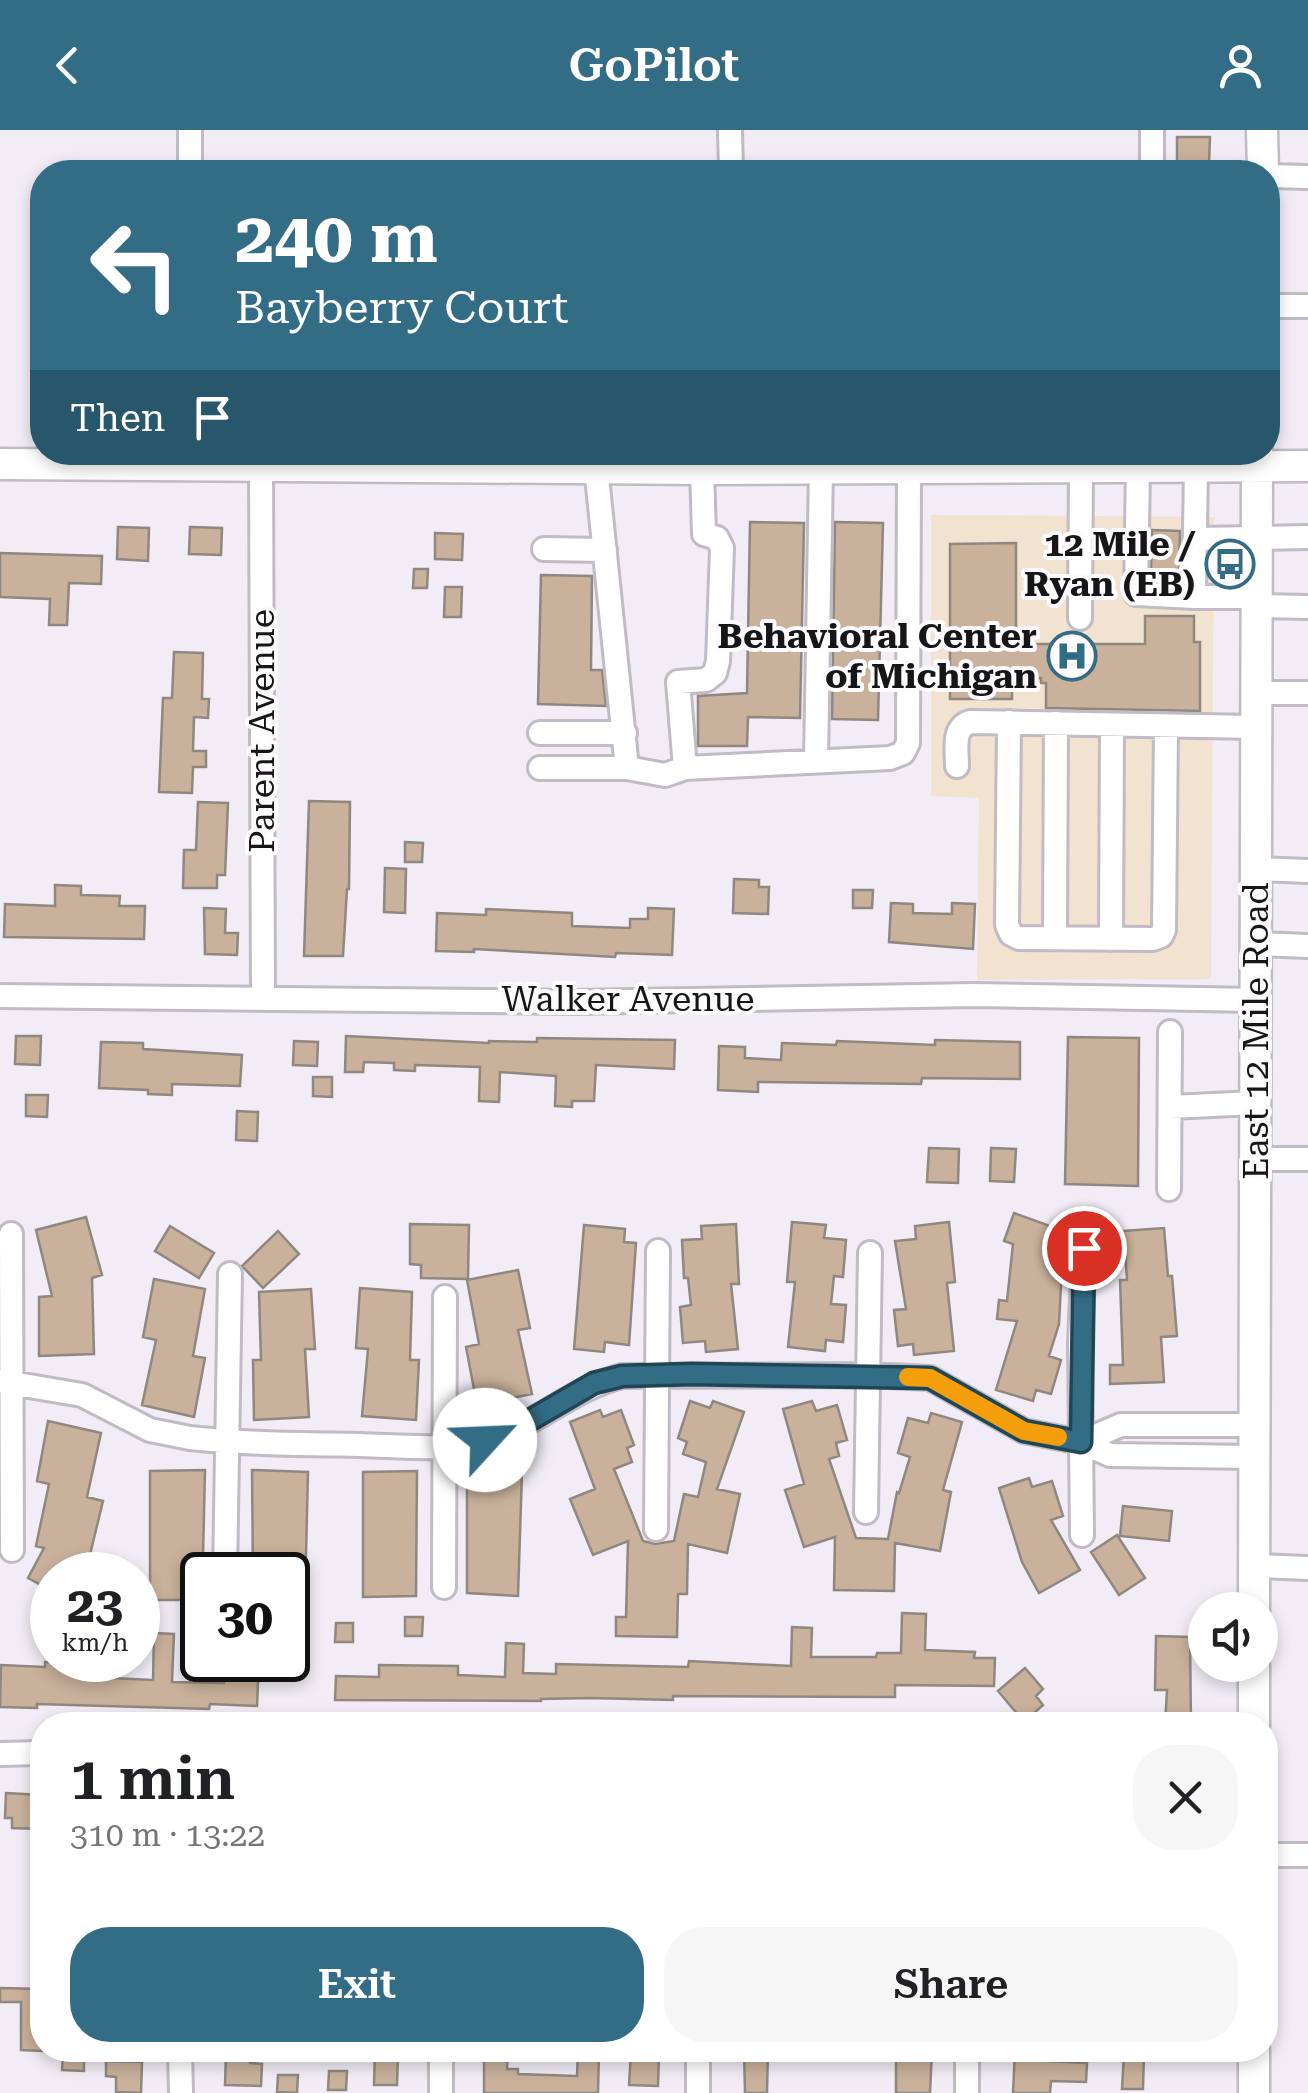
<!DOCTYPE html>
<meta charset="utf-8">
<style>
:root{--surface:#fff;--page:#f6f6f6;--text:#202124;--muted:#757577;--accent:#326c85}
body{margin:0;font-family:"Roboto Serif",serif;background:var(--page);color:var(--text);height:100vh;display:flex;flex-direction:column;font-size:38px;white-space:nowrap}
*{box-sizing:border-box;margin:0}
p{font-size:32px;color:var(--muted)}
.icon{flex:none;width:55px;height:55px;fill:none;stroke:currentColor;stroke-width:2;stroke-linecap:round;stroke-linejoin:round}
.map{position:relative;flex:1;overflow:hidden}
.sheet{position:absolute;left:30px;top:1582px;width:1248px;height:350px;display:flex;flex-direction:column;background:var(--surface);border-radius:40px;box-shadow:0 5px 15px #0003}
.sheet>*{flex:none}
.banner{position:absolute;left:30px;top:30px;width:1250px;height:305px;border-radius:40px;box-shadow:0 5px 15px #0003;background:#326c85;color:#fff;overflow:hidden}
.controls{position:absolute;left:1188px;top:1462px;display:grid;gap:20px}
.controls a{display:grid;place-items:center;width:90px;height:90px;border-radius:50%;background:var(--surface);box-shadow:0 5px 15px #0003;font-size:50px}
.speed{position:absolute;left:30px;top:1422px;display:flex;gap:20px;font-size:50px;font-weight:700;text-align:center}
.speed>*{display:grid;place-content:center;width:130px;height:130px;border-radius:50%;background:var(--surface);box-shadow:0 5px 15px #0003;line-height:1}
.speed small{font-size:25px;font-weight:400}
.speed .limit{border:5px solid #111;border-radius:15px;background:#fff;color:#111}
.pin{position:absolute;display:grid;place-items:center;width:85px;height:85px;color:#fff;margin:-42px;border:5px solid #fff;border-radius:50%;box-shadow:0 2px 10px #0007}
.me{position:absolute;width:110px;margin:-55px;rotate:65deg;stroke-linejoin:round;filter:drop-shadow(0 0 8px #0008)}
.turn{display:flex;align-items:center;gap:35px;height:210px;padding:0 40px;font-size:45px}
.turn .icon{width:130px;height:130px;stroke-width:2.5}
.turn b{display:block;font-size:70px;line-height:85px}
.then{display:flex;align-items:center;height:95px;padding:0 40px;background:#0003;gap:20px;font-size:38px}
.round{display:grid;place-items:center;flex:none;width:105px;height:105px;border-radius:40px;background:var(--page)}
.head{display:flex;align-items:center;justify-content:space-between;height:170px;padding:0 40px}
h1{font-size:60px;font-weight:600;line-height:75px}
.primary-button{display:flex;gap:20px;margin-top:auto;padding:20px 40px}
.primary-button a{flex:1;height:115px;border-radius:40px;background:var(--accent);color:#fff;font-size:40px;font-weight:600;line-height:115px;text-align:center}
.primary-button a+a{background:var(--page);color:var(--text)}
header{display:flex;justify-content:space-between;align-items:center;height:130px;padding:0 40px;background:var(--accent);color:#fff;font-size:45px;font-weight:600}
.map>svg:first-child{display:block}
</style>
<header><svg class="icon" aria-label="back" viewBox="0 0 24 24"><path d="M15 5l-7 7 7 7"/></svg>GoPilot<svg class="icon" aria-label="person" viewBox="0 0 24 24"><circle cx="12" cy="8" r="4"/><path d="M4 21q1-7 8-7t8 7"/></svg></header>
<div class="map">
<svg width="1308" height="1963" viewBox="0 0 1308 1963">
<rect width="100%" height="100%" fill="#f1ecf5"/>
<path fill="#f2e2d0" d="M931,385l283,2 -3,462 -234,1 2,-182 -48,-2z"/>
<path fill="#c9b19b" stroke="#8f8881" stroke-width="2.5" d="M1177,7h33l-1,26 -32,-1z
M750,392l54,1 -4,195 -52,-1 -1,29h-49v-50l49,-3z
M835,392l48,1 -5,197 -46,-1z
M118,397l31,1 -1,33 -31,-2z
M190,397l32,1 -1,27 -32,-1z
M1152,400l28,1 -1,39h-28z
M435,403l28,1 -1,26 -27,-1z
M1016,413v101h129v-28h49v26h6v69l-154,-3v-25h-5v-5l-29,1v20h-62v-155z
M0,423l102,3 -1,28 -32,-1 -2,42h-18l1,-26 -50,-2z
M414,439h14l-1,19h-14z
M541,445l51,1 -1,94h11l4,36 -68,-2z
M445,457h17l-1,30h-17z
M174,522l29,1 -1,46h7l-1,19 -14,-1 -1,34h13v16h-13l-1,26 -33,-1 4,-94h9z
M309,671l41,1 -1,87h-2l-4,67h-39z
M198,672l30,1 -3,72h-8v13h-34l1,-38h12z
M405,712l18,1 -1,19h-17z
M385,738l21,1 -1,44 -21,-1z
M734,749l25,1v7h10l-1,27 -35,-1z
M55,755l26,1v9l39,1 -1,10h26l-1,33 -140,-2 1,-33 50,2z
M853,760h20l-1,18h-19z
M891,773l22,1v9l39,1v-11l23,1 -2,45 -84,-7z
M204,778l22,1 -1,24h13l-1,22 -32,-1z
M648,778l26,1 -2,46 -56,-2 -1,4 -141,-8v3l-38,-1 1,-38 49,2v-6l86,4v13l58,2v-9h18z
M16,906h25l-1,29 -25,-1z
M346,906l143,7v-2l48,1v-4l138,2 -1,29 -78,-4 -2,36h-22v6l-17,-1 1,-30 -56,-4 -1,30 -20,-1 1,-34 -65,-2v6l-21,-1v-7l-30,-1 -1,10h-18z
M1068,907l71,1 -1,148 -73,-2z
M935,910l85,2v37l-98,-1 -1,6 -163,-2v10l-40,-2 1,-44 26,1v11l36,2 1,-17 54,2 1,-4 98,4z
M294,911l24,1 -1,24 -24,-1z
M101,912l42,1v6l99,6 -2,31 -68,-2v11l-24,-1v-4l-49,-2z
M313,947h19v20l-19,-1z
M26,965h22l-1,22 -21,-1z
M237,981l21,1 -1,29 -21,-1z
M929,1018l30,1 -1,34 -31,-1z
M991,1018l25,1 -2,33 -24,-1z
M1014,1083l47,17 -13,35 14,1 -3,58 -10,32 12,4 -10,34 -15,-4 -3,11 -37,-11 21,-69 -20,-2 2,-19 8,1 6,-57 -9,-3z
M86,1087l16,58 -10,3 2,76 -55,2v-59l13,-1 -16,-66z
M792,1092l34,3 -2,13 22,2 -3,37 -9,-1 -3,28 15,1 -3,37 -17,-2 -1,11 -37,-4 7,-65h-8z
M949,1092l6,60 -8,1 7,68 -40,4 -1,-11 -15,2 -4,-36 12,-1 -11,-68 21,-2 -1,-13z
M410,1094l59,1 -1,54 -47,-1v-13l-11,-1z
M736,1094l3,60h-8l7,65 -32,3 -1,-11 -22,2 -3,-36 11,-2 -3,-27h-4l-2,-38 20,-1 -1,-13z
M584,1095l41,4 -1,13 12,1 -7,102 -24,-3 -1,10 -30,-3z
M170,1096l44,27 -15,25 -44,-27z
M1164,1098l4,48h4l5,60 -16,1 3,45 -54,2v-19h13l-3,-85h7l-2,-29 -14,1 -1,-20z
M278,1101l21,23 -36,34 -21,-22z
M518,1140l12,58 -12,2 14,64 -55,11 -11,-58 13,-3 -12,-64z
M154,1149l51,10 -12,67 12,2 -11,59 -52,-12 14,-65 -13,-3z
M360,1158l52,4 -2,68h9l-3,60 -54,-4 6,-67 -12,-1z
M311,1159l4,60h-10l4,68 -55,3 -1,-60h8l-2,-68z
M690,1271l20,7 3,-7 31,11 -27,77 23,5 -13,59 -39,-9 -1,50h-9l-1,43 -61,-1v-19h10l2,-76 -35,14 -23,-56 25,-10 -25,-67 30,-12 3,7 18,-7 13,35 -7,3 5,14 -18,7 29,72 12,3 19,-3 10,-47 14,3 8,-35 -23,-8 4,-12 -9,-4z
M812,1271l4,10 21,-6 10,35 -11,3 3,13 -10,3 27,79 32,1 9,-47 2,1 11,-36 -12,-4 10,-35 20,5 3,-10 31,9 -19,68 8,2 -11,59 -45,-8 -1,48 -60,-1 1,-53 -31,10 -19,-57 19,-6 -21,-75z
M48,1291l53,12 -14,64 16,4 -18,74h-33v16l-24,-13 16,-30 -8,-2 13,-62 -12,-3z
M467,1339l55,3 -4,124 -51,-3z
M205,1340l-3,130h-52v-129z
M252,1340l56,2 -3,125h-17v-22h-35z
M417,1341l-1,125 -53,1v-125z
M1029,1348l3,9 20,-6 11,35 -12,4 29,50 -41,23 -17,-31 -23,-74z
M1123,1376l49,5 -3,30 -49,-5z
M1117,1405l28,43 -26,17 -28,-43z
M902,1483l24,1 -1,36 50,2 -1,6h21l-1,28 -99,-1v12l-222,-1v4l-83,-2 -49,1v2l-206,-1 1,-24 43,1v-12l79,1v9l47,2 1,-34 18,1 -1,29 33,1v-10l132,3 1,-6 102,5 1,-39 20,1 -1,29h65l1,-4h24z
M405,1487h18l-1,19h-17z
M336,1493h17v19h-18z
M154,1503l20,1 -2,48 52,1 1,-15h11l1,-8h22l-2,46 -47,-2 -1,5 -172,-5v4l-37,-1 1,-42 44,2v-5l67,1v15l41,2z
M1156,1506l34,1 1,88h-26l2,-35h-12z
M1025,1538l18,21 -7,7 7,9 -19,17 -26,-31z
M6,1663l35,2 -2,34 -27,-1v-10h-7z
M0,1858l42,1v62l-21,-1v-48h-21z
M484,1920h24l-1,19h11v5l59,2 1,-26h21l-1,43h-114z
M744,1920h24l-1,43h-22z
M896,1920h36l-2,43h-34z
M1015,1920h33v11l39,2 -1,19 -35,-1 -1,12h-37z
M226,1922l24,1v10l12,1 -1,22 -36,-1z
M375,1922l23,1 -1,32h-23z
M631,1922l28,1 -1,33 -29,-1z
M63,1923l21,1v17l-22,-1z
M1124,1923l20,1 -1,35h-21z
M106,1931l36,1 -1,31 -25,-1v-15l-10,-1z
M329,1941h18l-1,19h-18z
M278,1945h20l-1,18 -20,-1z"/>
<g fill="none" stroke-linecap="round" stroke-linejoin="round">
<g stroke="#c0bbc4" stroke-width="28">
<path id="minor" d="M730,0l1,42
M190,42v-42
M1152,42v-42
M1268,46l40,1
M1268,176h40
M261,335l2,533
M1138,336l-2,128 58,3 2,-132
M702,339l2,65 13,4 5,10 -4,113 -3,12 -9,7 -28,2 7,86 205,-10 13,-5 5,-10 1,-276
M1195,409l113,-2
M544,419l61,1
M1194,467h61
M1256,476l52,1
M1080,488l1,-152
M1256,563h52
M1009,592l-2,203 4,9 8,4 134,1 8,-3 3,-6 2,-204
M540,603h85
M816,630l5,-292
M957,636c0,-17 -5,-38 13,-44l286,5
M540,638h87l-31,-301
M627,638l38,7 20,-7
M1257,739l51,2
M1055,808l1,-215
M1111,809l1,-214
M1256,814l52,2
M0,866l576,6 399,-7 281,5
M1170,977l85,-4
M1256,1029h52
M1169,1059l1,-157
M11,1104l1,316
M0,1251l82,14 68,35 40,8c57,6 113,6 170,7 43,1 89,7 130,-6 48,-15 79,-49 132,-63l248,-1 60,3 94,53 57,11 29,13 144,2
M1081,1312l40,-17h133
M866,1382l4,-259
M656,1399l2,-278
M1082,1405l-2,-192 4,-95
M1254,1436l54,2
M225,1445l5,-301
M444,1457l1,-290
M0,1624l42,-1
M1265,1725h43
M180,1920l1,43
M441,1920v43
M698,1920v43
M967,1920v43"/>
</g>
<g stroke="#c0bbc4" stroke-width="35">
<path id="major" d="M1262,0l1,42
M0,334l702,5 606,-3
M1254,1480l3,-1158
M1254,1535v60
M1254,1963v-43"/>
</g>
<use href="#minor" stroke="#fff" stroke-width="22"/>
<use href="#major" stroke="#fff" stroke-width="30"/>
</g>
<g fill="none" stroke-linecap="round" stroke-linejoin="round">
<g stroke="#204656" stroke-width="25">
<path id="route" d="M485,1310l23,-7 86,-50 28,-7 70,-2 238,4 94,53 57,11 3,-194"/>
</g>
<use href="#route" stroke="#326c85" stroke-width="18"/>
<path stroke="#f59e0b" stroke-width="18" d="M908,1247l22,1 94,53 34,6"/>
</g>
<defs>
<g id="bus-ring" transform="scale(2.5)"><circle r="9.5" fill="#fdfbfe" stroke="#326c85" stroke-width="1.5"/><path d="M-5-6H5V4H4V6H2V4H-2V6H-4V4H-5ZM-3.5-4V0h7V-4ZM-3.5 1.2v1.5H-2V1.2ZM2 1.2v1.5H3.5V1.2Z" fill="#326c85"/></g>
<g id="hospital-ring" transform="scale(2.5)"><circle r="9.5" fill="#fdfbfe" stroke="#326c85" stroke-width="1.5"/><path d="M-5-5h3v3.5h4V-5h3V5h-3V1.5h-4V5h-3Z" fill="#326c85"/></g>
</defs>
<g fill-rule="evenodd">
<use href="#bus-ring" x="1230" y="434"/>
<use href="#hospital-ring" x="1072" y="526"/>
</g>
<g text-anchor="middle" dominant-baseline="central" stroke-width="8" stroke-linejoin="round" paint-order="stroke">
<g font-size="35" font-weight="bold" fill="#161518" stroke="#fdfbfe" text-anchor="end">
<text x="1195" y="414">12 Mile /<tspan x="1195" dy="40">Ryan (EB)</tspan></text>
<text x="1037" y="506">Behavioral Center<tspan x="1037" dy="40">of Michigan</tspan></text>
</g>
<g font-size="35" fill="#161518" stroke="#fdfbfe">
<text transform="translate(262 601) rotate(-90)">Parent Avenue</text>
<text x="628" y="869">Walker Avenue</text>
<text transform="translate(1256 901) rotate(-90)">East 12 Mile Road</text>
</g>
</g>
</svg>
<div class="controls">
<a><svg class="icon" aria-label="sound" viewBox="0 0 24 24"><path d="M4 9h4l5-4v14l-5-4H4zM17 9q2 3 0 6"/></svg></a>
</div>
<div class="speed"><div>23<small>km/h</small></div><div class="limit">30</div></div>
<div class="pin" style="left:1084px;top:1118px;background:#d93025"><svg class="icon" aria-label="arrive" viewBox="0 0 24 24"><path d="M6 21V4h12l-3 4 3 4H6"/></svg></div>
<svg class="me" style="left:485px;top:1310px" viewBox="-20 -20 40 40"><circle r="19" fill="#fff"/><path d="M0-13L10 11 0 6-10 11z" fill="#326c85"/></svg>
<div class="banner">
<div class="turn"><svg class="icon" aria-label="left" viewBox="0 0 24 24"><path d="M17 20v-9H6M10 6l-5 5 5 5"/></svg><div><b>240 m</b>Bayberry Court</div></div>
<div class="then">Then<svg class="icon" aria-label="arrive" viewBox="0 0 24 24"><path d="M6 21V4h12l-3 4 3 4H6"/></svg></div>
</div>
<section class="sheet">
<div class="head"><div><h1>1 min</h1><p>310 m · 13:22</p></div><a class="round"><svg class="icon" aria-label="close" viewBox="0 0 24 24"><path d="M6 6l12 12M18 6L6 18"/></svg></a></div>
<div class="primary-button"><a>Exit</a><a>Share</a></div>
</section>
</div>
